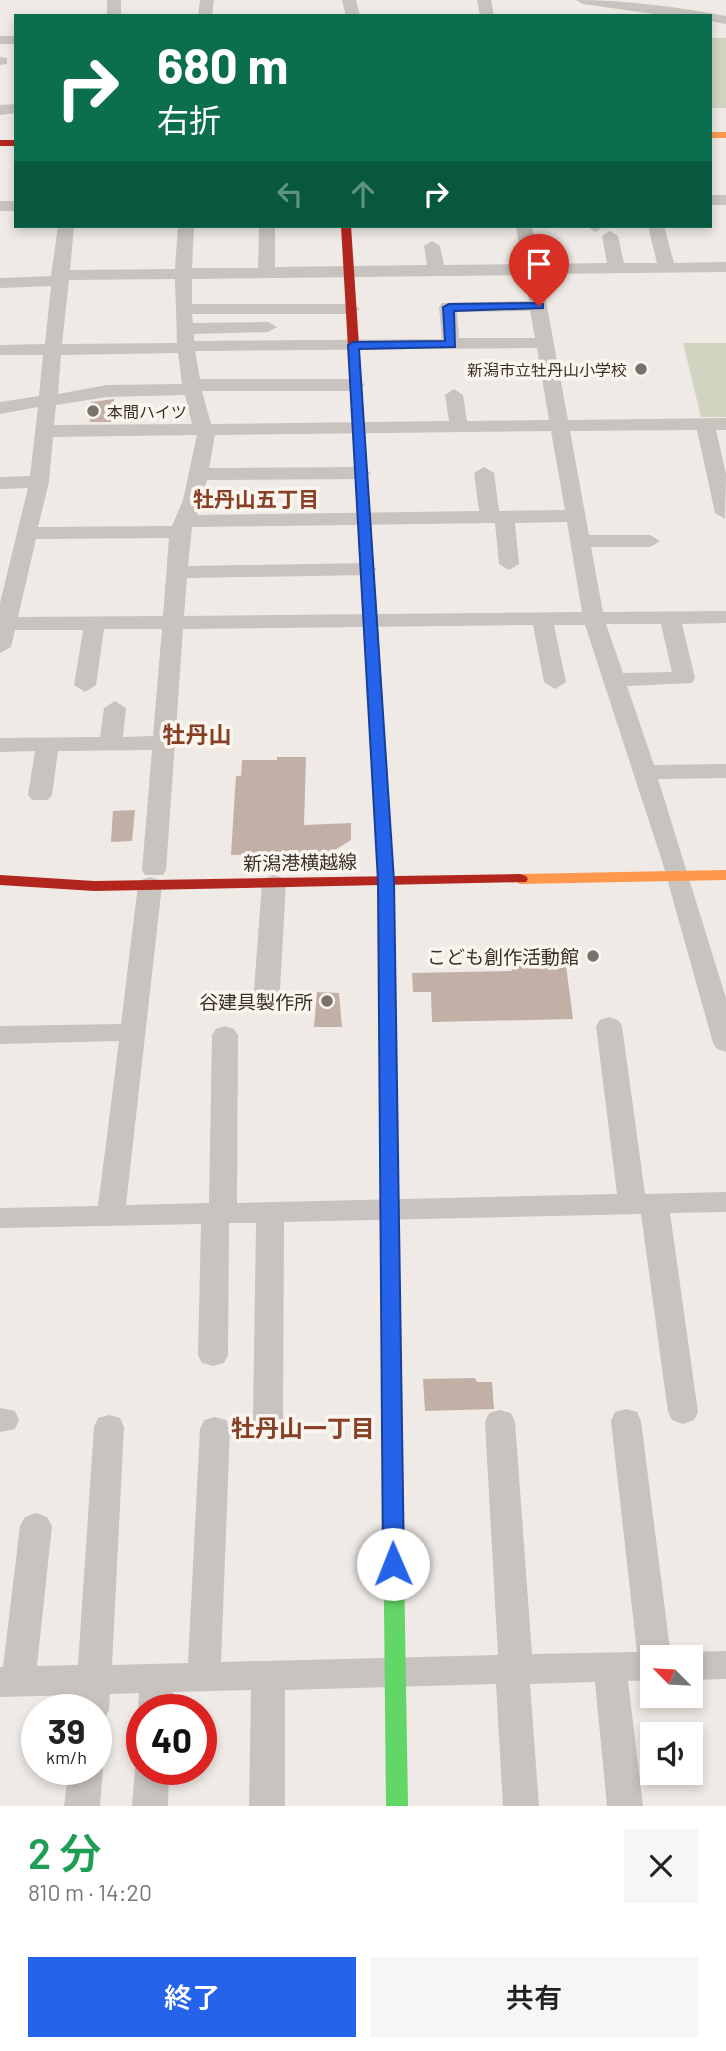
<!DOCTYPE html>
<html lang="ja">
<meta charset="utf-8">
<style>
:root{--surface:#fff;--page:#f6f6f6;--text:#222;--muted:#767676;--accent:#2563eb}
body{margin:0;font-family:Barlow,"Noto Sans JP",sans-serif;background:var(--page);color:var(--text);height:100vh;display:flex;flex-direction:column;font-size:26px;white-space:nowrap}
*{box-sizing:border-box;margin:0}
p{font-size:23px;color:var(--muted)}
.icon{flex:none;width:38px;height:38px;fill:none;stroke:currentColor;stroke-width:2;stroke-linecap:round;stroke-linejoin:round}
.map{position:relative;height:1806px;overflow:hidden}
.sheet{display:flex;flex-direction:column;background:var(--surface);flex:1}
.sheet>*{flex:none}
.guide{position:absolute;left:14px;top:14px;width:698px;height:214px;border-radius:0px;box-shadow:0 4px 10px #0003;background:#0b6e4f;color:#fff;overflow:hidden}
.needle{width:46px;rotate:294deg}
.buttons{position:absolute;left:640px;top:1645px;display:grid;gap:14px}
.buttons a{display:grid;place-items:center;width:63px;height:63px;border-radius:0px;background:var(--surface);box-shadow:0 4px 10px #0003;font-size:35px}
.speed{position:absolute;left:21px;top:1694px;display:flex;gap:14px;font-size:35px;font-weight:700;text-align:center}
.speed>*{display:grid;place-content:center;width:91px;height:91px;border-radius:50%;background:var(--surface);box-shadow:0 4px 10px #0003;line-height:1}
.speed small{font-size:18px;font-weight:400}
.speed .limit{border:10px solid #d22;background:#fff;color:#111}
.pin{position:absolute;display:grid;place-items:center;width:60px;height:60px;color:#fff;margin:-72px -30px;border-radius:50% 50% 50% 0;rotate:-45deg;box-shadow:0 0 7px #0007}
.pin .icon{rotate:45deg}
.me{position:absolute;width:77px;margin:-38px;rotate:359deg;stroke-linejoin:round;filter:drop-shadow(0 0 5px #0008)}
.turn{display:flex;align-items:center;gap:24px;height:147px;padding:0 28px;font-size:32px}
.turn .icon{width:91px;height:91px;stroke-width:2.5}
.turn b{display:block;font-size:49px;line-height:60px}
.lanes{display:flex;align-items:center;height:66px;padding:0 28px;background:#0003;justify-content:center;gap:35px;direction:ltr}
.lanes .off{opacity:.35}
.round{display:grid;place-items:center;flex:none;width:74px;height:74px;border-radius:0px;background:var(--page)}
.overview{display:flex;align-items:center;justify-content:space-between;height:119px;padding:0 28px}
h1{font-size:42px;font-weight:600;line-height:52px;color:#1e9e55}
.primary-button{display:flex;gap:14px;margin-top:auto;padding:14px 28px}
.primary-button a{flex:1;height:80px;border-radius:0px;background:var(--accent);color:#fff;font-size:28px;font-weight:600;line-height:80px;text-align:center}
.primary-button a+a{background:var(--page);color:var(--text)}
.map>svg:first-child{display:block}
</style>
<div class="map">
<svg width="726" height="1806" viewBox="0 0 726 1806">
<rect width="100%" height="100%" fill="#efeae5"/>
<path fill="#d0d4c0" d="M710,38h16v70h-15z
M683,343h43v74h-25z"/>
<path fill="#c2b0a7" d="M114,399l-2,23h-22l1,-20z
M277,757h29l-2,68 47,-2v17l-21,13 -99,2 5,-79h5l1,-16h35z
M135,810l-3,31 -21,1 2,-31z
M565,958l8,61 -141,3 -1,-30h-18l-1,-19 100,-2 -1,-12z
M317,992l22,1 3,34h-28z
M475,1378l2,4h15l2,27 -69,2 -2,-32z"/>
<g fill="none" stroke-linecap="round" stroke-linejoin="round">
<path fill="#c8c3be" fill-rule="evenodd" d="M107,0h14v16h-14z
M200,0h14l-2,16h-14z
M342,0h14l4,16h-14z
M477,0h14l3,16h-14z
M576,0c50,0 102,7 150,16v8l-16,-3v-5h-42l-85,-12z
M0,36h16v8h-16z
M0,57l7,1v6l-7,1z
M16,104v9l-16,2v-10z
M710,195h16v10h-16z
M0,201h16v10h-16z
M58,226h16l-4,44 105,-1 3,-43h16l-2,42h66l1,-42h16v41l152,-2 -3,-19 8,-5 8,5 4,19 78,-1 -6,-38h16l7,38 68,-1 -5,-27 8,-5 8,5 6,27h33l-9,-37h16l10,37 52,-1v10l-185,2 27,146 158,-2v12h-10l10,44 -1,45 -10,-6 -18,-83 -127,1 19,104h61l10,6 -10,6h-59l12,65 123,-1v12l-44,1 13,54 -3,5 -65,3 27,79 72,-1v14l-68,1 68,219v54l-9,-3 -4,-6 -50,-179 -78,-239h-31l12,57 -11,7 -11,-7 -11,-57 -350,4 -17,241 -3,5h-18l-3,-5 10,-120 -94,1 -6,44 -4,5h-16l-4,-5 7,-44 -35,1v-14l100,-1 4,-29 11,-7 11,7 -3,29 30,-1 9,-107h-58l-8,56 -11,7 -11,-7 9,-55h-68l-4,17 -11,6v-50l28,-115 -28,1v-12l30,-1 8,-69 -38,7v-12l39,-6 4,-41h-43v-10l45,-1 6,-58 -51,2v-10l51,-2zM524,275l5,26 -87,2 -3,4 3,32 -248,2v-7l74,-2 9,-5 -9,-5 -75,1 -1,-9h159l9,-5 -9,-5h-159v-25zM175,279l2,64 -115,1 7,-64zM530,311l5,27h-76l-2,-26zM537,348l12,72 -82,1 -4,-26 -9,-6 -9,6 4,26 -238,3 -9,-33h154l9,-6 -9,-6h-156l-5,-28zM178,353l4,31 -75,1 -49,9 3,-39zM185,395l7,29 -138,1 2,-20 51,-8zM551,431l14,79 -66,1 -5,-38 -10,-6 -10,6 5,38 -282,4 10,-35 154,-1 10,-6 -10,-6 -152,1 6,-33zM197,435l-14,65 -11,26 -134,1 11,-45 4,-45zM567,522l15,90 -398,4 3,-38 180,-3 10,-6 -10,-6 -179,3 4,-39 303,-4 4,41 10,6 10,-6 -4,-41zM169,538l-6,78 -145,1 18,-78zM606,624h55l11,48 -49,1z
M586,226h16l1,1 -8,5z
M274,875l9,3 3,5 -6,107 -4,6 -9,2 -9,-2 -4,-6 8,-107 3,-5z
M150,877l9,3 3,5 -36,320 83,-2 3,-168 4,-6 9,-3 9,3 4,6 -1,168 380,-9 -21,-168 4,-6 9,-3 9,3 4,6 23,168 81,-2v20l-56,1 28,199 -4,8 -11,4 -11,-4 -4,-8 -27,-198 -357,8 -1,199 -4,9 -11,3 -11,-3 -4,-9 3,-198h-27l-1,132 -4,8 -11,3 -11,-3 -4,-8 3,-131 -201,4v-20l98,-2 21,-165 -119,3v-18l121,-2 17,-139 3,-5z
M0,1408l15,3 4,9 -4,9 -15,3z
M626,1409l11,3 4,9 30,236h-18v23l-25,1 15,125h-36l-12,-124 -65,2 9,122h-36l-7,-122 -211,6v116h-36l2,-116 -78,2 -1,18h-30v8l-4,-8 1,-17 -29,1 -1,16 -5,11 -8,2v-13h-21l1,-15 -76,2v-30h3l17,-141 5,-9 11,-4 11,4 5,9 -15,140 41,-1 16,-238 4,-9 11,-3 11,3 4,9 -12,238 76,-2 12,-234 4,-9 11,-3 11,3 4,9 -9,233 277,-7 -13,-233 4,-9 11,-3 11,3 4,9 17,232 105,-2 -26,-231 4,-9z
M726,1651v28l-35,1v-23h-13l13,-5z
M96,1757l7,12 -3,37h-36l5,-37h27z
M142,1757v12h27l-1,37h-36l3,-37z"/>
<path fill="#63d668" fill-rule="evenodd" d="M393,1497l7,2 3,6 5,301h-22l-3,-301 3,-6z"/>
<path fill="#ff974d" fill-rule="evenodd" d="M710,132h16v6h-16z
M372,640l7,4 15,237 1,122 -8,5 -8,-5 -1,-122 -13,-237z
M726,870v10l-206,4 -8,-5 8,-5z"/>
<path fill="#b3261e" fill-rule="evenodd" d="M0,140h16v6h-16z
M341,226h10l28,418 -7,4 -7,-4z
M520,874l6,2 2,3 -2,3 -432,9 -94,-6v-10l94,6z
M387,998l8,5 8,502 -3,6 -7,2 -7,-2 -3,-6 -4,-502z"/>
</g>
<path fill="#2563eb" stroke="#184099" stroke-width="2" d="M539,303l4,1v4l-89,3 1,36 -96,2 35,532 10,683 -3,6 -8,3 -7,-3 -3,-6 -5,-683 -30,-536 5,-3 92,-1 -2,-34 6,-3z"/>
<g fill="#79716c" stroke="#faf5ee" stroke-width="2.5">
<circle cx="641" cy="369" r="7"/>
<circle cx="93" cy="411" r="7"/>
<circle cx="593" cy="956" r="7"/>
<circle cx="327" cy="1001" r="7"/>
</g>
<g text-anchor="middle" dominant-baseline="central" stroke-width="7" stroke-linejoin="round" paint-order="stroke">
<g font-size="16" fill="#3a302b" stroke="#faf5ee" text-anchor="end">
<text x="627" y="369">新潟市立牡丹山小学校</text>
<text x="107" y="411" text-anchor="start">本間ハイツ</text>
</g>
<g font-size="19" fill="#3a302b" stroke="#faf5ee">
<text transform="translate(300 862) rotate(-1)">新潟港横越線</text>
</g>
<g font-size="19" fill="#3a302b" stroke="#faf5ee" text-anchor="end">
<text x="579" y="956">こども創作活動館</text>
<text x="313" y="1001">谷建具製作所</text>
</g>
<g font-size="21" font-weight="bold" fill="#874026" stroke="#faf5ee">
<text x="256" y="498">牡丹山五丁目</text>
</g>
<g font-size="23" font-weight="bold" fill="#874026" stroke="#faf5ee">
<text x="197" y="734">牡丹山</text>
</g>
<g font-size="24" font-weight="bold" fill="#874026" stroke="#faf5ee">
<text x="303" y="1427">牡丹山一丁目</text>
</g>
</g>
</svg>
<div class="buttons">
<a><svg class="needle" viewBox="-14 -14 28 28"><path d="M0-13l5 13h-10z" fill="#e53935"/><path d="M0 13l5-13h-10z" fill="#767676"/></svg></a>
<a><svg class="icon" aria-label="sound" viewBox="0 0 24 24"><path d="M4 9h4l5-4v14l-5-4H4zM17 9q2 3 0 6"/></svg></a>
</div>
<div class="speed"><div>39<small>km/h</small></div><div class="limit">40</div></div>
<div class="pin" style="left:539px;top:306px;background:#d93025"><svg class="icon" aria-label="arrive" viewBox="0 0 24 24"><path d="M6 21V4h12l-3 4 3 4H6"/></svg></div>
<svg class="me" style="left:393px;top:1564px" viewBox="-20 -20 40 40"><circle r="19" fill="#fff"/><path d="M0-13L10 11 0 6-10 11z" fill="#2563eb"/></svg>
<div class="guide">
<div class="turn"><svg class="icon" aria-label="right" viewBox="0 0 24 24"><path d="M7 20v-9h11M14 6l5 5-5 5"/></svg><div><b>680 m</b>右折</div></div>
<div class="lanes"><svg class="icon off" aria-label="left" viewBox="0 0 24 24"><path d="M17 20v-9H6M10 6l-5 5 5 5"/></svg><svg class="icon off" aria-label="ahead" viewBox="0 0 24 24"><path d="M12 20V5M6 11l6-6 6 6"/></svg><svg class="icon" aria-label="right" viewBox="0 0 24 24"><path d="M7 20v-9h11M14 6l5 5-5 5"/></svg></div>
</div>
</div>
<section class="sheet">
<div class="overview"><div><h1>2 分</h1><p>810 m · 14:20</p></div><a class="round"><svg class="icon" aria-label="close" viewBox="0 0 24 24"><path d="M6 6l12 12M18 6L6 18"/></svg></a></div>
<div class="primary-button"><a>終了</a><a>共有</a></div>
</section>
